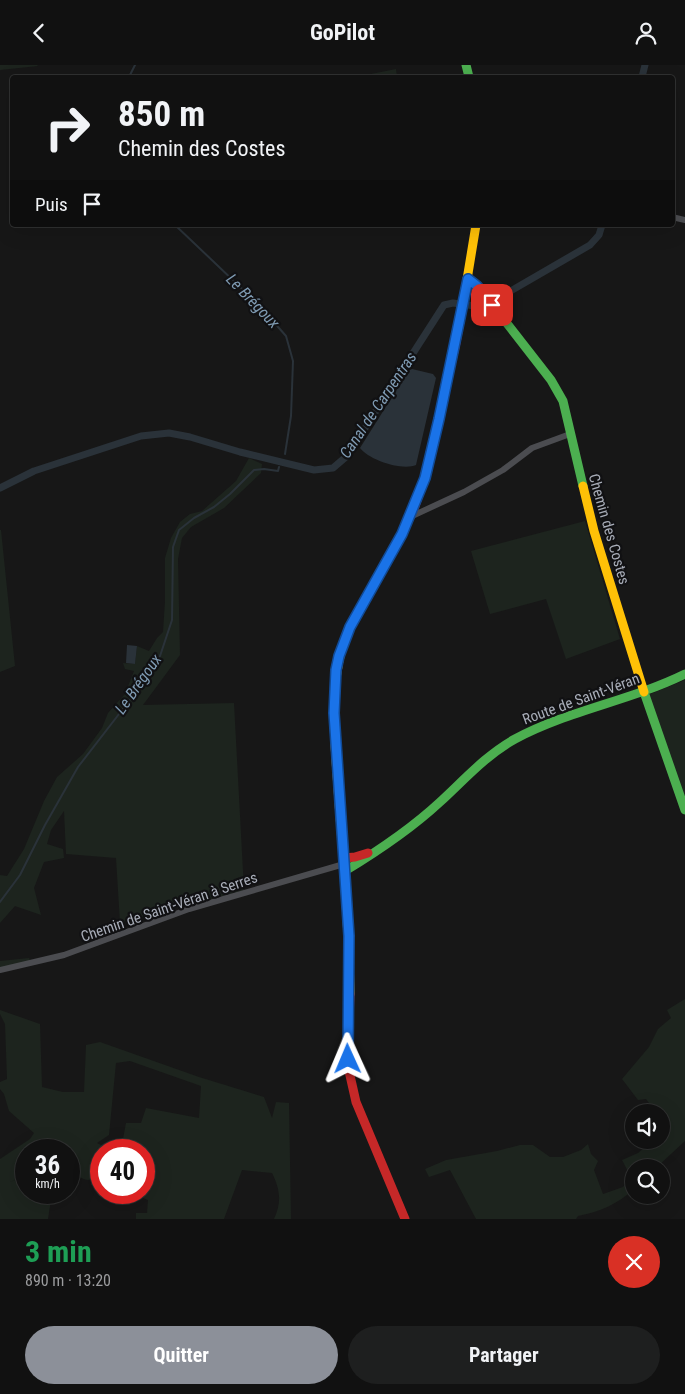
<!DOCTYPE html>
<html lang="fr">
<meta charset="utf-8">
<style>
:root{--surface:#111;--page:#1e1f1f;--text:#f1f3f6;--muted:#9c9d9f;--line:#303131;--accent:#8c9099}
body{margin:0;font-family:"Roboto Condensed",sans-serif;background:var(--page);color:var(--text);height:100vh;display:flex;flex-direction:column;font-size:19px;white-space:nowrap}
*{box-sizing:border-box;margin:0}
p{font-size:16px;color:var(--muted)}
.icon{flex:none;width:28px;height:28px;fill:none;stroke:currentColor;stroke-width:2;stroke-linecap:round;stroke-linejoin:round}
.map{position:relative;height:1154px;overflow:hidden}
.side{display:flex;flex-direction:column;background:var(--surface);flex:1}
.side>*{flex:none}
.banner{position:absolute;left:10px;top:10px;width:665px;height:152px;border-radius:5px;box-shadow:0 5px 20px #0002,0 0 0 1px var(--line);background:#111;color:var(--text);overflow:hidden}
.buttons{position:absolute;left:625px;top:1039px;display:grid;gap:10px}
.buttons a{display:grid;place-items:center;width:45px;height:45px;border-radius:50%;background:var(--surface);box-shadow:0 5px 20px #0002,0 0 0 1px var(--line);font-size:25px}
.speed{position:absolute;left:15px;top:1074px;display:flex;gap:10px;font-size:25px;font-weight:700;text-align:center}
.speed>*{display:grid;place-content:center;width:65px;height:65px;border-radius:50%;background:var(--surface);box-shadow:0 5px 20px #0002,0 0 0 1px var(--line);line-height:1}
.speed small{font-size:12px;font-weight:400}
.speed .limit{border:8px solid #d22;background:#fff;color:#111}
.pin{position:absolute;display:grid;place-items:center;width:42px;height:42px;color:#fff;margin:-21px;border-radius:10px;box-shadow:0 2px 8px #0006}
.me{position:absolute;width:55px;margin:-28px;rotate:359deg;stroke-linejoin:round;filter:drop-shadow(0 0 4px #0008)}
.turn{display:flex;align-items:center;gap:18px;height:105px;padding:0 25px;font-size:22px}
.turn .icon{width:65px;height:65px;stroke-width:2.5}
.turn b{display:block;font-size:35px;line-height:42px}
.then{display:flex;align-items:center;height:48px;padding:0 25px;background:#0003;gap:10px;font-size:19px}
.round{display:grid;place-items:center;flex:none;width:52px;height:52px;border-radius:26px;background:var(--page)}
.overview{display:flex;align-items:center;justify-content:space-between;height:85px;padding:0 25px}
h1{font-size:30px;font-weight:700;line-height:38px;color:#1e9e55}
.button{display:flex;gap:10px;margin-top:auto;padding:10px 25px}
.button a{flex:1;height:58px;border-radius:30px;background:var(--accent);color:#fff;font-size:20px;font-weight:700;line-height:58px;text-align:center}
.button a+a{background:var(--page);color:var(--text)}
header{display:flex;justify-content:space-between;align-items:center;height:65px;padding:0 25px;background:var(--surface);font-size:22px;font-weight:700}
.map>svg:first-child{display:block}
</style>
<header><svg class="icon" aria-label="back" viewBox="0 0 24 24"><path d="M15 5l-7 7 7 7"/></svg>GoPilot<svg class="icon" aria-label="person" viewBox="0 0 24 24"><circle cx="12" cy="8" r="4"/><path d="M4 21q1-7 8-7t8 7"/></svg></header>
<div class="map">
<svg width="685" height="1154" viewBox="0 0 685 1154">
<rect width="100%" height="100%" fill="#171717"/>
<path fill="#1d241e" d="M0,0h37l1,1 -38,4z
M396,4l1,8h-41z
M249,393l13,6 -1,9 -37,35 -33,19 -9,11 -4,21 2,96 -37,50 91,-2 10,187 -124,33 -4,-65 -50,-4 -2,-43 -13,19 -4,14 16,5 1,9 -20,4 -10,26 7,27 -26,-9 -15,17v-48l7,1 17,-27 20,-48 13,-24 26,-23 19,-26 6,-15 17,-19 9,-23 -9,-2 -2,-6 12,1 2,-18 12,5 8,-13 6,-6 2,-31v-43l6,-20 9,-16 10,-8 12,-3 34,-30z
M585,456l35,118 -54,20 -20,-60 -56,15 -19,-63z
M0,465h1l14,136 -15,6z
M685,615v125l-37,-110z
M29,893l2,4 -31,6v-7z
M685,934v142l-28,26h-23v22c-16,15 -35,23 -56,27l-2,3h-100l-26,-49 -21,7 -4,-8 21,-9 51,-9 23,-6h13l17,12h13l18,-7 7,-6 3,10 7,7 -4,9 9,24 20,-7 8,-10 -9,-17 16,-7 15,-13h8v-27l-5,-1 -10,-13 -8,1 -16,-21 27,-32 9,-18 13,-11 -4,-8z
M0,945l40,14 2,63 21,5h21l2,-47 14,-3 99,35 65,20 8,21 4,-16 13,1 2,116h-17c8,-17 6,-30 -2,-46l-30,-3 -18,49h-88v-6h11l1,-13 -16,-7h12v-43h-5l-17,-6 4,-21h15l5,-15 53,10 2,-32 -71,-25 -14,2 -7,72 -12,8 14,7h-10v28c-3,0 -8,2 -12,2 -15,-1 -20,-18 -20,-30h-43v25l-16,7 16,-6v17h26l-4,26h-48v-60l30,-20 4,-6 -25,-22 -5,-17 -4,-5v-7l7,-3 -2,-55 -5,-10z"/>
<path fill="#2a3239" d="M412,304l21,5 3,4 -20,87c-14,6 -47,-5 -56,-17l49,-78z
M127,580l10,1 -2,18 -9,-1z"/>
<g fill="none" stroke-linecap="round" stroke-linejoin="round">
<path stroke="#2a3239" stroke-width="2" d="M129,12l6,-12
M175,160l82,78 29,33 7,25 -2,55 -6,38
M0,837l20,-27 25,-50 33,-58 48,-62 34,-49 12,-36 1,-73 6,-17 15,-12 20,-11 16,-13 24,-24 10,-1 14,2 1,-4"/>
<path stroke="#2a3239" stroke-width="7" d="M642,12l3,-12
M0,423l34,-17 107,-35 28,-3 21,4 50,15 74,18 19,-2 14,-12 97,-151 9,-2 22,3 15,-3 100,-58 9,-10 3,-10"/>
<path stroke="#4b4c50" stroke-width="6" d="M672,152l13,3
M410,452l54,-25 39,-22 29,-22 38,-14
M0,905l64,-15 125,-46 155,-45"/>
<path stroke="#4caf50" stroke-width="9" d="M466,0l3,12
M468,214l20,20 63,81 12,21 20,85
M644,627l41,118
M345,806c33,-20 67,-43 95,-69 24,-22 46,-47 75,-63 54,-29 115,-38 170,-65"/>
<path stroke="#ffc107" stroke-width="9" d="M461,251l15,-91
M583,421l11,45 50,161
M342,583c-14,51 -6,102 -3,155 5,64 10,127 11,191"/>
<path stroke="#c62828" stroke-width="9" d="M342,583l14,-33 46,-81 13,-28 10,-28 31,-135 5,-27
M344,793l11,-1 13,-4
M350,929l-2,53 1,24 7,31 49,117"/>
</g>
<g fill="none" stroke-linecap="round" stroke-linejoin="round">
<g stroke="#114b97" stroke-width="12">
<path id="route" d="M348,994l1,-123 -15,-223 2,-43 3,-14 11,-29 52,-93 23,-56 14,-59 29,-140 9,7 15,19"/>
</g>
<use href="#route" stroke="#1a73e8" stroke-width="9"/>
</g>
<g text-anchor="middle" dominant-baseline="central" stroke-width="4.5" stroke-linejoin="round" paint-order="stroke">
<g font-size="15" fill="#a8adb8" stroke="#111113">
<text transform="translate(609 464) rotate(74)">Chemin des Costes</text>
<text transform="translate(581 634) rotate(-20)">Route de Saint-Véran</text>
<text transform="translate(169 842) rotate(-19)">Chemin de Saint-Véran à Serres</text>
</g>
<g font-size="16" font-style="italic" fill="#7f9bb3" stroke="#111113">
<text transform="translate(253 236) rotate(46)">Le Brégoux</text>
<text transform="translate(378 340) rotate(-56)">Canal de Carpentras</text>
<text transform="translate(138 619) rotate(-55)">Le Brégoux</text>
</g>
</g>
</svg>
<div class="buttons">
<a><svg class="icon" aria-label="sound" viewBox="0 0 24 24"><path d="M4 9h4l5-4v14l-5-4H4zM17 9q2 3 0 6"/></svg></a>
<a><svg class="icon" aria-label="search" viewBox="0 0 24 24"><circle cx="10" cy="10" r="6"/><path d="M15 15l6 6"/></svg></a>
</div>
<div class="speed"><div>36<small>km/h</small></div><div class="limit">40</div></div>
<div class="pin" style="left:492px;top:240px;background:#d93025"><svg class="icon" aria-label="arrive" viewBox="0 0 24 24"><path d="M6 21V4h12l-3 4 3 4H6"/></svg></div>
<svg class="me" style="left:348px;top:994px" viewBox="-20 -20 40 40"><path d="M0-17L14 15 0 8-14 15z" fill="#1a73e8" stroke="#fff" stroke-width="4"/></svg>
<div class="banner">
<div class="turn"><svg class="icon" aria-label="right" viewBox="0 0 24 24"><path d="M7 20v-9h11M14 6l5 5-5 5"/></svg><div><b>850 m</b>Chemin des Costes</div></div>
<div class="then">Puis<svg class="icon" aria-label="arrive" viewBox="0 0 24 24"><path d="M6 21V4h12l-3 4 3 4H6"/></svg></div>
</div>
</div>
<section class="side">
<div class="overview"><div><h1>3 min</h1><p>890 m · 13:20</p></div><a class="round" style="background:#d93025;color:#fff"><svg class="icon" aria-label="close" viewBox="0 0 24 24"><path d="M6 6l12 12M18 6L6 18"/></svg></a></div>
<div class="button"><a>Quitter</a><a>Partager</a></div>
</section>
